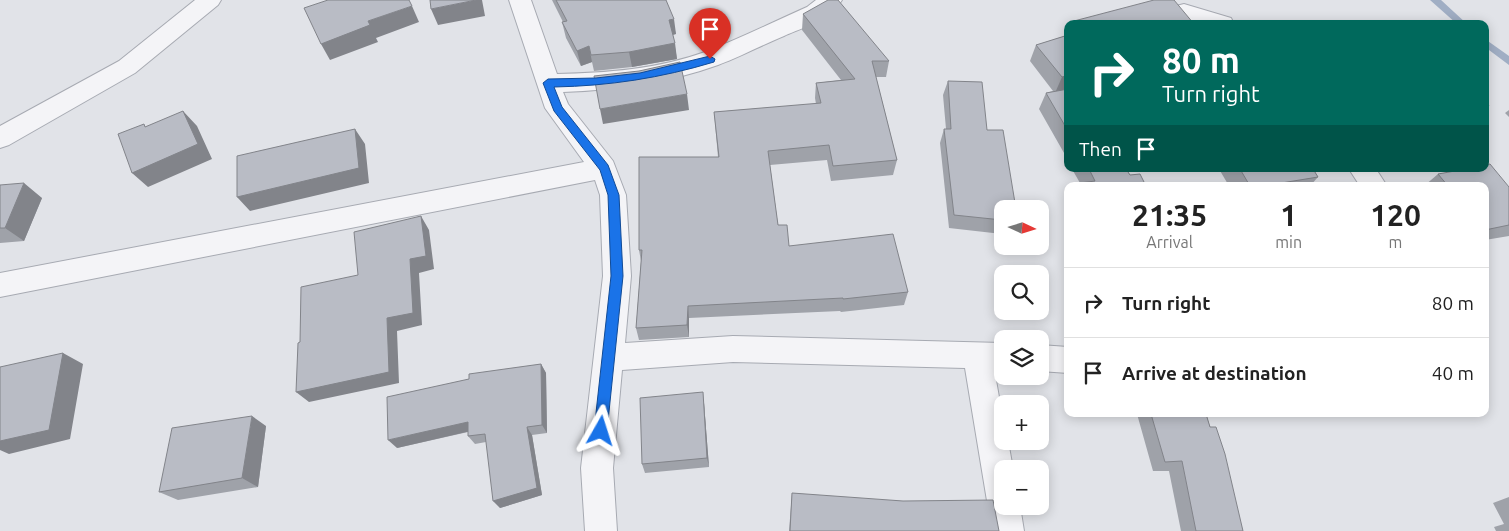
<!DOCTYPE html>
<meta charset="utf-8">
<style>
:root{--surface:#fff;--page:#f6f6f6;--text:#222;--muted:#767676;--line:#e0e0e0}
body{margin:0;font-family:Ubuntu,sans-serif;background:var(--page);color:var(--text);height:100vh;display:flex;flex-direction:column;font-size:19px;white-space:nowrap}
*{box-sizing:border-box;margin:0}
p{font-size:16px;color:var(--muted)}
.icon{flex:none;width:28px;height:28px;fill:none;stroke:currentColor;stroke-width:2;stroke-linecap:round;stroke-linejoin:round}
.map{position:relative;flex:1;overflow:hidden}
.drawer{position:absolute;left:1064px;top:182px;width:425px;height:235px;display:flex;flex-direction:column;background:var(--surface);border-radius:10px;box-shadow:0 2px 12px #0003}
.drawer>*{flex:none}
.hud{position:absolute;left:1064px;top:20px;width:425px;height:152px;border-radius:10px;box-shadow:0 2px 12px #0003;background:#00695c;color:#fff;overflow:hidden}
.needle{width:32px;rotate:94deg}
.controls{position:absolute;left:994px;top:200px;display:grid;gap:10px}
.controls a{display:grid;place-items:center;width:55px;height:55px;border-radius:10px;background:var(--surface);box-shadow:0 2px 12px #0003;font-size:25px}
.pin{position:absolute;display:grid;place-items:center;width:42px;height:42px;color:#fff;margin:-51px -21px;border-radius:50% 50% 50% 0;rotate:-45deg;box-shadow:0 0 5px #0007}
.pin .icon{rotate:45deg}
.me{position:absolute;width:55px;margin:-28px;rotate:6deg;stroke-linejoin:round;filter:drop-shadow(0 0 4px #0008)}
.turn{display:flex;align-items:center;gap:18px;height:105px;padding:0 15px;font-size:22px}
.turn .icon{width:65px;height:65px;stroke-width:2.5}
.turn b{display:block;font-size:35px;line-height:42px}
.then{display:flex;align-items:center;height:48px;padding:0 15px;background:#0003;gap:10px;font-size:19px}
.eta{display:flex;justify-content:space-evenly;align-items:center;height:85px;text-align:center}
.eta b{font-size:30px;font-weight:600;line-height:35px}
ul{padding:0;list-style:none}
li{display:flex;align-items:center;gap:15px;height:70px;padding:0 15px;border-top:1px solid var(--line)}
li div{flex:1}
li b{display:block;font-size:19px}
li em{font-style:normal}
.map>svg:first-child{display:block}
</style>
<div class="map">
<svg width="1509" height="531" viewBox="0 0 1509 531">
<rect width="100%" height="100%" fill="#e1e3e8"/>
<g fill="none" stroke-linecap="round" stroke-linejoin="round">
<path fill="#a0aec4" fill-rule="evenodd" d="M1430,0h11l26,24h-10z
M1485,39l24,17v9l-24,-18z"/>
<g stroke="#a7aab2" stroke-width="2">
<path id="minor" d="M195,0h26l-3,5 -83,68 -126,72 -9,3v-22l119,-65z
M509,0h22l26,74c50,-1 101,-5 148,-22 34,-13 68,-30 102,-45l9,-7h26c-12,20 -38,27 -58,36 -22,9 -44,21 -66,29 -50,18 -102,25 -155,27l5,12 45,57 13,34 5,81 -6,67 108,-7 269,7v26h-8l8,45v27h6l5,28h-11v37h18l4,25h-32l-27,-163 -232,-6 -111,8 -9,98 4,63h-32l-4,-63 22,-192 -3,-81 -5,-15 -595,117v-24l584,-111 -39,-54z
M1184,4l47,14 3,6h-38l-20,-6 -3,-6 3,-6z
M1349,169h27l11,17h-27z
M1040,345l28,2v26l-28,-2z"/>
</g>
<use href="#minor" fill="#f4f4f7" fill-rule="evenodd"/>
</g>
<path fill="#9fa2a9" d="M552,0h114l10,34 -3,1 4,24 -45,8 -38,4 -2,-9 -11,4 -15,-28 -4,-16h1z
M803,14l86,47 -3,16h-10l21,83 -4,15 -62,6 -4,-21 -57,5 8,60 11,21 119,46 -4,13 -63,7 -1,-1 -151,7v19l-50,3 -3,-12 5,-67 -2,-11 79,-93 -4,-45 102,-8 -1,-6 1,-15 25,-3 -39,-50z
M1068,35v125l-29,-51 7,-16 7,-2 -23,-30 6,-16z
M948,81l39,49 15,79v25l-53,-6 -9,-85 4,-14h2l-3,-34z
M1509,110v7l-4,-4z
M1072,169h54l4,6 16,11h-68l2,-3z
M1219,169h94l5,8 -8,9h-81z
M1438,174l71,13v49l-24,4v-54h-61z
M0,185l42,13 -18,43 -24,2z
M541,364l5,9 1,60 -15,2 10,60 -42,13 -14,-66 -11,2 -7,-8v-4l-71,16 72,-69z
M704,403l5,64 -64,6 -3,-9z
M1137,414h69l37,117h-62l-12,-60h-16z
M266,426l-8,61 -80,13 -19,-8z
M792,493l207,38h-210z
M1509,497v34h-13l-2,-4 10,-3 -11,-21z"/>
<path fill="#82848a" d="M476,0h6l3,16 -47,9 -7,-16z
M412,6l7,16 -43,16 2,4 -48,18 -9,-16 47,-23z
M674,19l2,15 -5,1 -2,-15z
M675,43l2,16 -45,8 -3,-15z
M589,46l3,16 -11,4 -4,-15z
M1068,75v14l-13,4 7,-16z
M687,94l2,16 -86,14 -3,-15z
M183,111l14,15 15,33 -64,28 -16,-14z
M355,129l10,15 4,39 -119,28 -13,-14z
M24,183l18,15 -18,43 -19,-13z
M421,216l8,14 5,39 -15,4 3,52 -25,6 2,52 -90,19 -13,-10 91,-74 23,-59z
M688,306l1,12v19l-2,-12z
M63,353l20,11 -13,75 -61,15 -9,-4v-9z
M541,364l5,9 1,60 -5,-8z
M703,392l1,11 5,64 -2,-9z
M252,416l14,10 -8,61 -16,-9z
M468,422l7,8 -78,18 -9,-8z
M527,427l5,8 10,60 -42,13 -7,-7z"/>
<path fill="#b9bcc5" stroke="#82848a" d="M328,0h81l3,6 -44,15 2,4 -49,19 -17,-36z
M430,0h46l-45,9z
M556,0h110l8,19 -5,1 6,23 -46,9 -38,3 -2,-9 -12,5 -15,-29 5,-1z
M828,0h10l51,61h-17l25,99 -64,6 -4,-21 -61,6 10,74h9l2,21 104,-12 15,58 -65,7v-1l-155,8 -1,19 -51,3 6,-78h-3v-93h80l-5,-45 107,-9 -5,-20 39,-4 -52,-65z
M1154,0h20l20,24h-118l-2,-3z
M1068,35v40l-6,2 -26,-32z
M680,62l7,32 -87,15 -6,-33 45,-5z
M948,81l34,1 5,48h16l13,79h-14v11l-48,-5 -10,-86h7z
M1068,89v42l-22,-38z
M1485,100l4,6h-4z
M183,111l15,33 -66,29 -14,-39 26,-10 1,3z
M355,129l4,39 -122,29v-41z
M1490,164l19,23v38l-24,5v-44h-37l-10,-12 28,-5h19v-4z
M1089,169h37l4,6 10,-1 6,12h-65l-1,-3 15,-2z
M1240,169h73l5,8 -55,9h-13z
M24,183l-19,45h-5v-43z
M421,216l5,40 -16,3 3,54 -26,5 2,54 -93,20 2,-49 2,-1 1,-55 57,-12 -4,-43z
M63,353l-14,77 -49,11v-74z
M541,364l1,61 -15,2 10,61 -44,13 -8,-67 -17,2v-14l-80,18 -1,-43 82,-18v-5z
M703,392l4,66 -65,6 -2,-66z
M1151,414h55l4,13h6l9,27 18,77h-47l-14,-70 -17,1z
M252,416l-10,62 -83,14 13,-64z
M792,493l111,8 90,-1 6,31h-209z"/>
<path fill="#1a73e8" stroke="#114b97" d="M710,56l5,3 -1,3c-53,16 -105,24 -160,25l8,20 46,58 11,30 4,81 -16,155 -2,5 -4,1 -5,-1 -2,-5 17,-155 -3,-81 -8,-25 -46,-59 -11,-28 5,-4 48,-1 44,-5z"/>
</svg>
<div class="controls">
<a><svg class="needle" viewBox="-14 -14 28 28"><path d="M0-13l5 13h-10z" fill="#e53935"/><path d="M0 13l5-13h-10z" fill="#767676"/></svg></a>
<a><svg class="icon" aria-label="search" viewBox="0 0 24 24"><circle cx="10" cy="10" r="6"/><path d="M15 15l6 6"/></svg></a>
<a><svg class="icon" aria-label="layers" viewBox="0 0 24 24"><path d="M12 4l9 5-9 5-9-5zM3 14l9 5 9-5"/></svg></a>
<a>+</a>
<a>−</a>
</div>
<div class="pin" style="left:710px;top:59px;background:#d93025"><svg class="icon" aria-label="arrive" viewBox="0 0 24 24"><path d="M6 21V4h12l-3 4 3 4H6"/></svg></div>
<svg class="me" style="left:601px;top:431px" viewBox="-20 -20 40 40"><path d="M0-17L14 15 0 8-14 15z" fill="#1a73e8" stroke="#fff" stroke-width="4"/></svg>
<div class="hud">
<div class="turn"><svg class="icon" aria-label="right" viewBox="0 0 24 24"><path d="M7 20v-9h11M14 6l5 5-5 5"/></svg><div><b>80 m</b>Turn right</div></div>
<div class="then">Then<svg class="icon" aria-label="arrive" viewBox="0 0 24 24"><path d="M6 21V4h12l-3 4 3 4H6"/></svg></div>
</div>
<section class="drawer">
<div class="eta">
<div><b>21:35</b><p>Arrival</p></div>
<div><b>1</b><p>min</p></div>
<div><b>120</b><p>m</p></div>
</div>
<ul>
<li><svg class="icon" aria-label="right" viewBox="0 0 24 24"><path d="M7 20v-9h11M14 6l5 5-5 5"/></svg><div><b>Turn right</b></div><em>80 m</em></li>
<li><svg class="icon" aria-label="arrive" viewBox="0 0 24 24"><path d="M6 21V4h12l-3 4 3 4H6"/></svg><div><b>Arrive at destination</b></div><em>40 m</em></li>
</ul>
</section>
</div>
